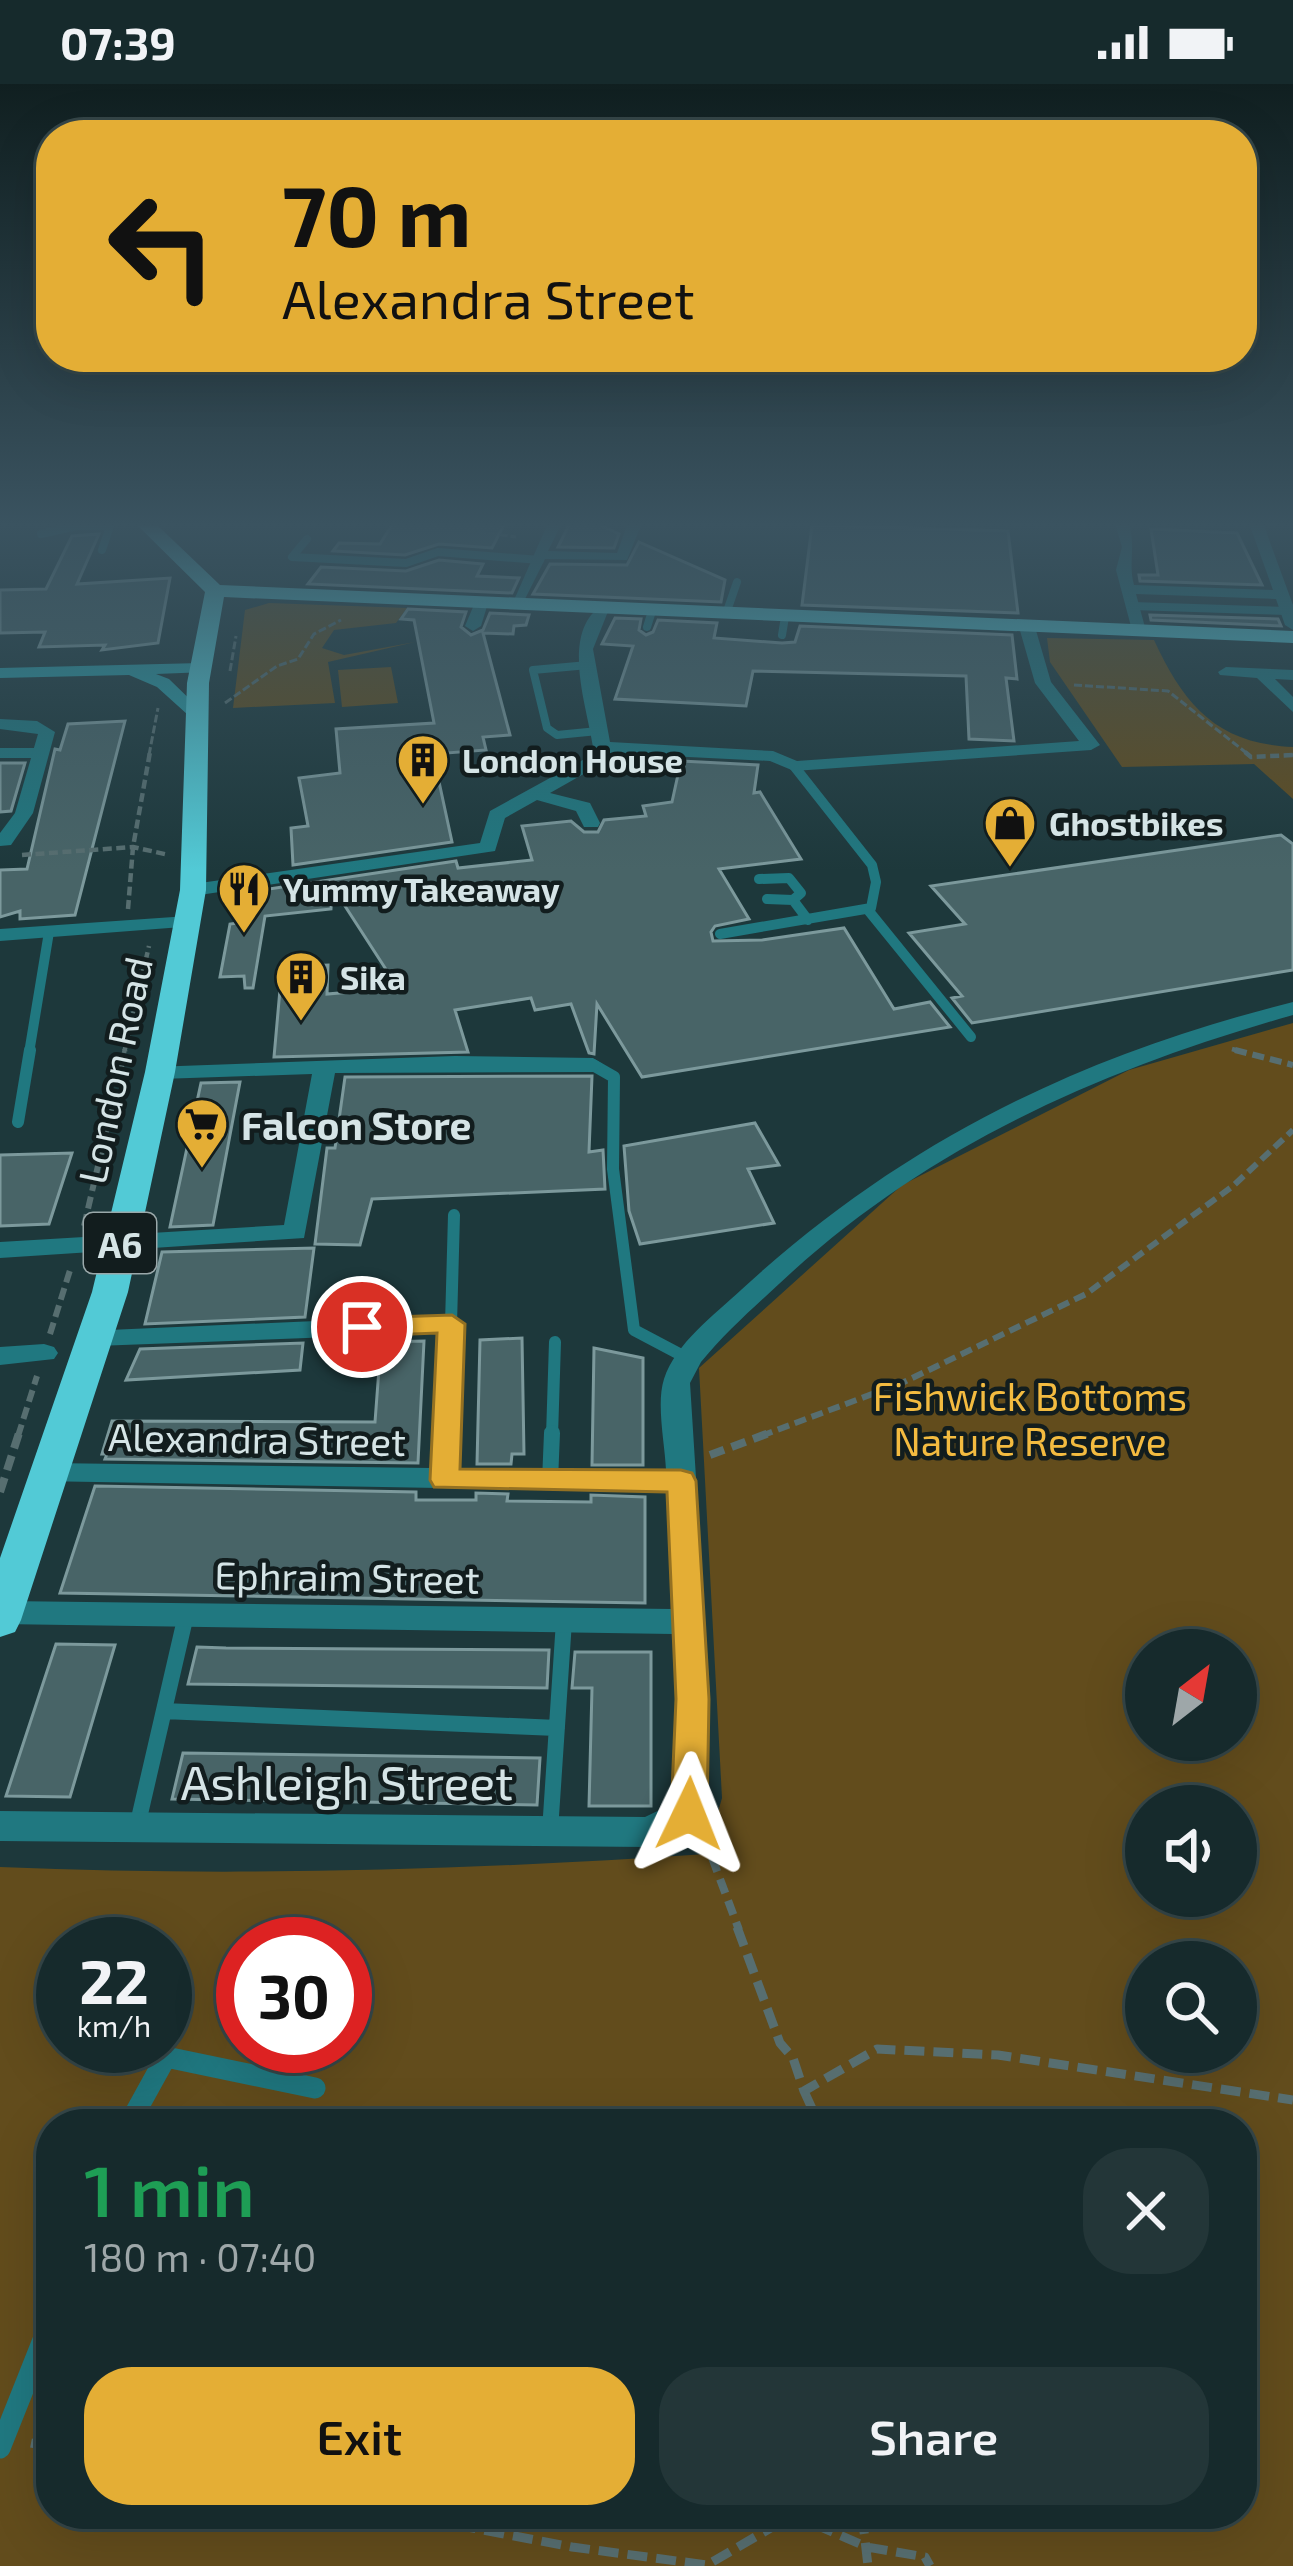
<!DOCTYPE html>
<meta charset="utf-8">
<style>
:root{--surface:#162a2c;--page:#233638;--text:#f1f3f6;--muted:#9ea7a9;--line:#354648;--accent:#e4ae35}
body{margin:0;font-family:"Exo 2",sans-serif;background:var(--page);color:var(--text);height:100vh;display:flex;flex-direction:column;font-size:45px;white-space:nowrap}
*{box-sizing:border-box;margin:0}
p{font-size:39px;color:var(--muted)}
.icon{flex:none;width:66px;height:66px;fill:none;stroke:currentColor;stroke-width:2;stroke-linecap:round;stroke-linejoin:round}
.map{position:relative;flex:1;overflow:hidden}
.sheet{position:absolute;left:36px;top:2025px;width:1221px;height:420px;display:flex;flex-direction:column;background:var(--surface);border-radius:48px;box-shadow:0 12px 48px #0002,0 0 0 3px var(--line)}
.sheet>*{flex:none}
.top-card{position:absolute;left:36px;top:36px;width:1221px;height:252px;border-radius:48px;box-shadow:0 12px 48px #0002,0 0 0 3px var(--line);background:#e4ae35;color:#111;overflow:hidden}
.needle{width:78px;rotate:31deg}
.tools{position:absolute;left:1125px;top:1545px;display:grid;gap:24px}
.tools a{display:grid;place-items:center;width:132px;height:132px;border-radius:50%;background:var(--surface);box-shadow:0 12px 48px #0002,0 0 0 3px var(--line);font-size:60px}
.speed{position:absolute;left:36px;top:1833px;display:flex;gap:24px;font-size:60px;font-weight:700;text-align:center}
.speed>*{display:grid;place-content:center;width:156px;height:156px;border-radius:50%;background:var(--surface);box-shadow:0 12px 48px #0002,0 0 0 3px var(--line);line-height:1}
.speed small{font-size:30px;font-weight:400}
.speed .limit{border:18px solid #d22;background:#fff;color:#111}
.pin{position:absolute;display:grid;place-items:center;width:102px;height:102px;color:#fff;margin:-51px;border:6px solid #fff;border-radius:50%;box-shadow:0 3px 12px #0007}
.me{position:absolute;width:132px;margin:-66px;rotate:2deg;stroke-linejoin:round;filter:drop-shadow(0 0 9px #0008)}
.turn{display:flex;align-items:center;gap:42px;height:252px;padding:0 48px;font-size:54px}
.turn .icon{width:156px;height:156px;stroke-width:2.5}
.turn b{display:block;font-size:84px;line-height:102px}
.round{display:grid;place-items:center;flex:none;width:126px;height:126px;border-radius:48px;background:var(--page)}
.overview{display:flex;align-items:center;justify-content:space-between;height:204px;padding:0 48px}
h1{font-size:72px;font-weight:600;line-height:90px;color:#1e9e55}
.cta{display:flex;gap:24px;margin-top:auto;padding:24px 48px}
.cta a{flex:1;height:138px;border-radius:48px;background:var(--accent);color:#111;font-size:48px;font-weight:600;line-height:138px;text-align:center}
.cta a+a{background:var(--page);color:var(--text)}
.status{display:flex;justify-content:space-between;align-items:center;height:84px;padding:0 60px;background:var(--surface);direction:ltr}
.status svg{height:33px;fill:currentColor}
.map>svg:first-child{display:block}
</style>
<div class="status"><b>07:39</b><svg viewBox="0 0 49 12"><path d="M0 12V9h3v3zM5 12V6h3v6zM10 12V3h3v9zM15 12V0h3v12zM26 1h20v11H26zM47 4h2v5h-2z"/></svg></div>
<div class="map">
<svg width="1293" height="2482" viewBox="0 0 1293 2482">
<rect width="100%" height="100%" fill="#1d383b"/>
<path fill="#624c1c" fill-rule="evenodd" d="M269,519l138,5 -11,15 -62,7 -12,18 22,7 71,-13 -87,20 7,41 -102,5 12,-98z
M1047,554l107,2c30,65 63,104 139,107v52l-39,-35 -132,3 -72,-105z
M391,583l7,36 -56,4 -4,-37z
M1293,939v1543h-1293v-699c235,10 472,3 706,-13l16,-56 -23,-430 203,-183 227,-115zM1146,1566h90v90h-90zM1146,1722h90v90h-90zM63,1860h102v102h-102zM243,1860h102v102h-102zM1146,1878h90v90h-90zM51,2040h1191v390h-1191z"/>
<path fill="#486467" stroke="#7c999c" stroke-width="3" d="M393,439h112l-13,25 -53,-4 -34,11 -72,-4 6,-8 41,1z
M570,439h26l23,11 -5,14 -56,-1z
M812,441l196,6 10,82 -216,-8z
M1151,445l86,4 25,52 -122,-4 -1,-6h19z
M99,450l-22,50 93,-6 -12,65 -56,7 3,-5 -66,2 6,-15 -45,1v-43l46,-1 26,-53z
M639,458l86,38 -4,22 -188,-8 17,-30 77,1z
M439,476l44,4 -6,12 42,2 -7,15 -204,-9 13,-17 85,4z
M408,525l58,3 -5,15 10,8 12,-5 7,-17 39,2 -3,10 -12,1 -1,8 -30,-1 27,102 -27,2 3,13 -53,4 19,88 -159,23 -2,-37 17,-2 -9,-48 41,-5 -4,-44 98,-6 -20,-103 -13,-1z
M1150,531l128,4 3,7 -130,-6z
M615,534l26,1 -2,11 7,5 7,-3 5,-12 59,3 -3,15 68,5 13,-1 5,-16 212,9 5,44 -11,-1 8,63 -45,-2 -3,-63 -213,-5 -7,35 -131,-7 18,-53 -31,-2z
M125,637l-50,194 -55,4v-8l-20,6v-47l27,-1 28,-120 5,1 8,-26z
M681,677l77,4 -4,28 6,-1 41,67 -82,10 30,50 -34,7 -4,6 2,9 49,-1 82,-12 50,81 36,-7 20,25 -308,50 -45,-73 -3,50 -5,-1 -18,-49 -36,6 -4,-12 -76,12 13,42 -194,5 8,-90 46,-2 -1,29 71,-6 -66,-102 -1,23 -66,7 -12,72h-8l-1,-12 -24,1 10,-53 8,-1 -3,-29 221,-33 2,7 74,-8 -10,-34 49,-5 13,11h14l6,-12 42,-4 -3,-10 29,-4z
M0,679h25l-14,48 -11,1z
M1281,751l12,9v126l-321,53 -20,-25 10,-2 -53,-63 56,-9 -34,-38z
M592,992l-3,76 14,-2 2,39 -233,10 -12,46 -45,-1 12,-96h8l10,-71z
M240,998l-27,143 -43,2 31,-144z
M755,1039l24,42 -31,4 26,54 -134,21 -11,-33 -5,-65z
M72,1069l-23,71 -49,2v-71z
M314,1164l-9,69 -160,7 17,-72z
M522,1254l2,116h-12l-1,10h-34l3,-124z
M424,1257l-6,122 -313,-4 2,-5h-5l10,-33 263,1 6,-80z
M303,1259l-3,27 -174,10 14,-31z
M594,1264l49,10v107h-51z
M95,1402l321,6v8h60v-7l32,1 -1,7 84,1v-7l54,2v106l-585,-10z
M56,1560l59,1 -45,152 -64,-1z
M197,1563l29,1 323,2 -2,38 -359,-4z
M575,1568h76v154h-62l3,-118h-20z
M183,1669l357,5 -3,47 -365,-6z"/>
<g fill="none" stroke-linecap="round" stroke-linejoin="round">
<path stroke="#576e70" stroke-width="3" stroke-dasharray="8 3" stroke-linecap="butt" d="M467,446l49,7
M230,587l6,-35
M1074,601l94,6 81,64
M225,619l52,-37 21,-7 16,-25 27,-14
M149,671l9,-47
M1285,671h8"/>
<path stroke="#576e70" stroke-width="4.5" stroke-dasharray="9 4.5" stroke-linecap="butt" d="M1245,668l6,5 42,-2
M22,771l111,-8 36,8
M128,825l5,-62 17,-95
M1232,965l14,4
M124,969l25,-107"/>
<path stroke="#576e70" stroke-width="6" stroke-dasharray="12 6" stroke-linecap="butt" d="M1235,966l58,15
M84,1142l41,-176
M50,1250l21,-67
M18,1352l19,-60
M761,1352l143,-54 182,-88 147,-108 60,-56"/>
<path stroke="#576e70" stroke-width="8" stroke-dasharray="15 8" stroke-linecap="butt" d="M710,1371l59,-22
M0,1408l19,-59
M704,1752l35,94"/>
<path stroke="#576e70" stroke-width="9" stroke-dasharray="20 9" stroke-linecap="butt" d="M737,1843l43,116 13,15 11,33 73,-42 121,6 295,45
M804,2007l15,33
M31,2359l20,4
M399,2430l173,33 135,18 86,-50 74,32 58,10 5,9
M862,2430l6,52"/>
<path stroke="#207880" stroke-width="8" d="M41,450l36,-8h33l-8,24
M307,455l-15,18 114,6 32,-11 102,8
M1132,522l156,5
M726,530l11,-32
M647,543l5,-16
M782,551l3,-18
M588,581l-55,5 14,58 10,7 41,-4
M0,669h41"/>
<path stroke="#207880" stroke-width="10" d="M0,669h41
M759,795l30,-1 12,15 -8,7 15,20
M767,815l26,1
M868,826l103,127
M720,850l151,-26 5,-26 -4,-17 -78,-99
M29,969l20,-121"/>
<path stroke="#207880" stroke-width="12" d="M593,981l21,12 -1,92 21,161 53,28
M18,1038l12,-72
M451,1240l3,-109
M552,1352l3,-94"/>
<path stroke="#207880" stroke-width="16" d="M550,1397l2,-48
M164,1627l393,17
M137,1743l49,-212
M550,1747l14,-210"/>
<path stroke="#207880" stroke-width="21" d="M129,2040l37,-67 149,31
M0,2364l51,-128"/>
<path fill="#207880" fill-rule="evenodd" d="M548,439h14l-14,28 69,2 11,-30h14l-15,37 -82,-1 -24,48h-10z
M1115,439h14c7,25 -1,40 5,62l139,5 -24,-67h14l30,82v25l-8,-5 -9,-26 -140,-5 10,37 -13,3 -17,-64 6,-23z
M476,516l12,3 -7,23 -8,5 -8,-5z
M602,521l7,4 -16,40 17,93 163,9 24,10 282,-20 -44,-58 -16,-56 8,-5 8,5 16,55 49,63 -9,5 -297,21 -24,-10 -162,-8 -5,10 -53,30 40,10 10,20 -2,4h-14l-8,-16 -39,-11 -32,18 -10,33 -302,45 -10,-6 10,-6 287,-41 10,-32 100,-55 3,-9c-6,-41 -33,-114 9,-142z
M1226,583l67,3v10l-18,-1 18,18v15l-36,-34 -37,-3 -2,-3z
M0,635l37,2 18,11 -22,81 -22,32 -11,1v-13l15,-20 23,-79 -38,-5z
M188,832l10,6 -3,4 -195,15v-12z
M1293,918v13c-186,53 -356,126 -501,257 -31,29 -64,57 -91,90l-11,21 20,316 -3,114 -6,11 -54,23 -647,-6v-30l645,6 27,-13 4,-105 -3,-65 -673,-10 3,-23 669,8 -5,-117 -629,-11 -5,-7 5,-7 10,-4 383,5 6,-135 -341,13 -14,-9 4,-6 365,-16 13,9 -4,144 206,2c-1,-26 -10,-66 -2,-91 12,-36 50,-64 77,-89 162,-149 340,-235 552,-288z
M455,972l138,2 11,7 -11,7 -258,1 -31,165 -304,20v-16l284,-17 28,-151 -152,5 -11,-7 3,-5z
M44,1260l10,3 4,6 -4,6 -54,6v-18z"/>
<path fill="#2a9aa4" fill-rule="evenodd" d="M201,579l6,1v8l-51,2 13,5 36,35v8l-7,2 -41,-37 -28,-12 -129,3v-10z"/>
<path fill="#52cad6" fill-rule="evenodd" d="M135,439h20l65,62 1073,46v12l-1069,-46 -15,86 -3,207 -31,182 -47,220 -107,328 -6,12 -15,5v-79l92,-266 53,-220 35,-182 7,-207 18,-91z"/>
</g>
<linearGradient id="sky" x2="0" y2="1"><stop stop-color="#101f20"/><stop offset="0.56" stop-color="#3a5360"/><stop offset="1" stop-color="#3a5360" stop-opacity="0"/></linearGradient>
<rect width="1293" height="787" fill="url(#sky)"/>
<path fill="#e4ae35" stroke="#947122" stroke-width="3" d="M452,1231l13,9 -5,145 221,1 11,3 4,8 13,218 -2,115 -6,10 -12,5 -13,-5 -5,-10 5,-115 -9,-207 -233,-5 -4,-7 7,-147 -75,3 -14,-9 14,-9z"/>
<defs>
<g id="building-pin" transform="scale(2.7)"><path d="M0 17L-7.5 6A9.5 9.5 0 1 1 7.5 6Z" fill="#e4ae35" stroke="#121d1e"/><path d="M-4-6H4V6H1V3H-1V6H-4ZM-2.5-4.3h1.7v1.8h-1.7ZM.8-4.3h1.7v1.8H.8ZM-2.5-1h1.7V.8h-1.7ZM.8-1h1.7V.8H.8Z" fill="#111"/></g>
<g id="shop-pin" transform="scale(2.7)"><path d="M0 17L-7.5 6A9.5 9.5 0 1 1 7.5 6Z" fill="#e4ae35" stroke="#121d1e"/><path d="M-5-2.5h2.3a2.7 3.5 0 0 1 5.4 0H5L5.5 6h-11ZM-1.5-2.5h3a1.5 2.3 0 0 0-3 0Z" fill="#111"/></g>
<g id="restaurant-pin" transform="scale(2.7)"><path d="M0 17L-7.5 6A9.5 9.5 0 1 1 7.5 6Z" fill="#e4ae35" stroke="#121d1e"/><path d="M-5-6h1v4h1v-4h1v4h1v-4h1v5L-1.5 .5V6h-2V.5L-5-1ZM5-6V6H3V1.5H1.5Q1.5-4 5-6Z" fill="#111"/></g>
<g id="supermarket-pin" transform="scale(2.7)"><path d="M0 17L-7.5 6A9.5 9.5 0 1 1 7.5 6Z" fill="#e4ae35" stroke="#121d1e"/><path d="M-6-5.5h2.5l.6 2H6L4.5 2H-2.5L-4.4-4H-6ZM-1.5 3.2a1.3 1.3 0 1 0 .1 0ZM3 3.2a1.3 1.3 0 1 0 .1 0Z" fill="#111"/></g>
</defs>
<g fill-rule="evenodd">
<use href="#building-pin" x="423" y="676"/>
<use href="#shop-pin" x="1010" y="739"/>
<use href="#restaurant-pin" x="244" y="805"/>
<use href="#building-pin" x="301" y="893"/>
<use href="#supermarket-pin" x="202" y="1040"/>
</g>
<g text-anchor="middle" dominant-baseline="central" stroke-width="9" stroke-linejoin="round" paint-order="stroke">
<g font-size="33" font-weight="bold" fill="#d5e4e6" stroke="#121d1e" text-anchor="start">
<text x="462" y="676">London House</text>
<text x="1049" y="739">Ghostbikes</text>
<text x="283" y="805">Yummy Takeaway</text>
<text x="340" y="893">Sika</text>
</g>
<rect fill="#121d1e" stroke="#9aa8aa" stroke-width="3" x="84" y="1129" width="72" height="60" rx="9"/>
<g font-size="36" font-weight="bold" fill="#d5e4e6">
<text x="120" y="1159">A6</text>
</g>
<g font-size="39" fill="#d5e4e6" stroke="#121d1e">
<text transform="translate(114 986) rotate(-78)">London Road</text>
<text transform="translate(257 1354) rotate(1)">Alexandra Street</text>
<text transform="translate(347 1492) rotate(1)">Ephraim Street</text>
</g>
<g font-size="39" font-weight="bold" fill="#d5e4e6" stroke="#121d1e" text-anchor="start">
<text x="241" y="1040">Falcon Store</text>
</g>
<g font-size="39" fill="#f3bb40" stroke="#121d1e">
<text x="1030" y="1311">Fishwick Bottoms<tspan x="1030" dy="45">Nature Reserve</tspan></text>
</g>
<g font-size="48" fill="#d5e4e6" stroke="#121d1e">
<text x="347" y="1697">Ashleigh Street</text>
</g>
</g>
</svg>
<div class="tools">
<a><svg class="needle" viewBox="-14 -14 28 28"><path d="M0-13l5 13h-10z" fill="#e53935"/><path d="M0 13l5-13h-10z" fill="#9ea7a9"/></svg></a>
<a><svg class="icon" aria-label="sound" viewBox="0 0 24 24"><path d="M4 9h4l5-4v14l-5-4H4zM17 9q2 3 0 6"/></svg></a>
<a><svg class="icon" aria-label="search" viewBox="0 0 24 24"><circle cx="10" cy="10" r="6"/><path d="M15 15l6 6"/></svg></a>
</div>
<div class="speed"><div>22<small>km/h</small></div><div class="limit">30</div></div>
<div class="pin" style="left:362px;top:1243px;background:#d93025"><svg class="icon" aria-label="arrive" viewBox="0 0 24 24"><path d="M6 21V4h12l-3 4 3 4H6"/></svg></div>
<svg class="me" style="left:689px;top:1730px" viewBox="-20 -20 40 40"><path d="M0-17L14 15 0 8-14 15z" fill="#e4ae35" stroke="#fff" stroke-width="4"/></svg>
<div class="top-card">
<div class="turn"><svg class="icon" aria-label="left" viewBox="0 0 24 24"><path d="M17 20v-9H6M10 6l-5 5 5 5"/></svg><div><b>70 m</b>Alexandra Street</div></div>
</div>
<section class="sheet">
<div class="overview"><div><h1>1 min</h1><p>180 m · 07:40</p></div><a class="round"><svg class="icon" aria-label="close" viewBox="0 0 24 24"><path d="M6 6l12 12M18 6L6 18"/></svg></a></div>
<div class="cta"><a>Exit</a><a>Share</a></div>
</section>
</div>
